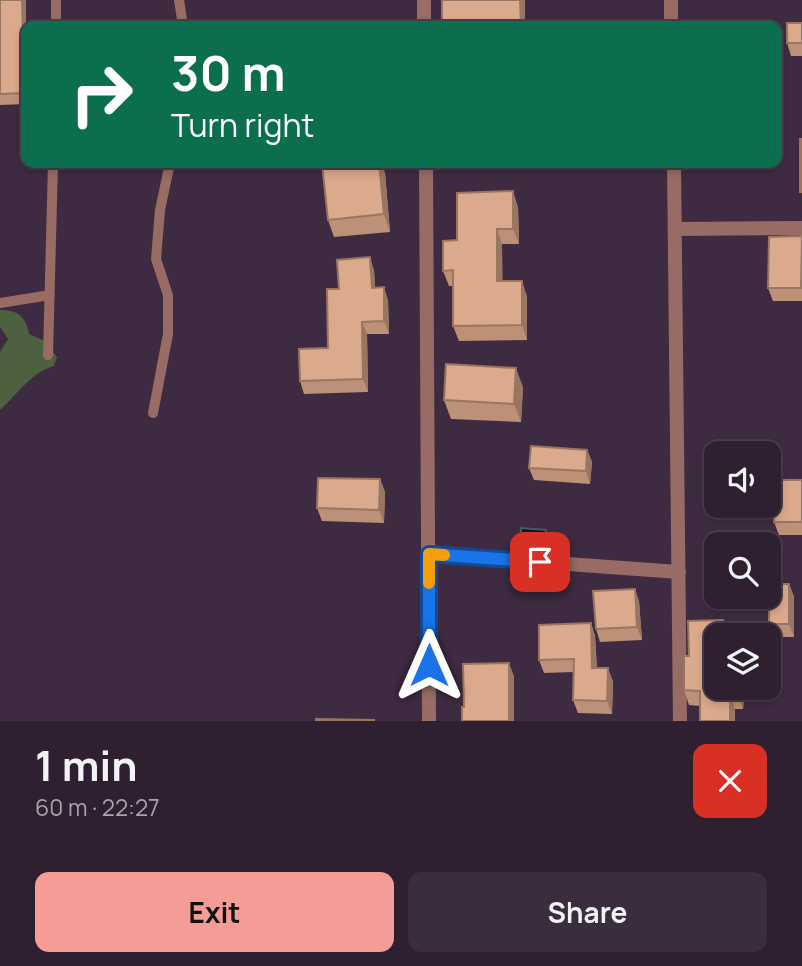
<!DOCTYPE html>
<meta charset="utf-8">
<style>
:root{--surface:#2e2031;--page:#3a2d3d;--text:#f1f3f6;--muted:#a7a3ab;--line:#493e4d;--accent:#f59c96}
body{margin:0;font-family:Manrope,sans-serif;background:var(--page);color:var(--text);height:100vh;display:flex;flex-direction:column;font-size:26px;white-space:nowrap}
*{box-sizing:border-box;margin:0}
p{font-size:23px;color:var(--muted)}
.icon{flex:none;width:38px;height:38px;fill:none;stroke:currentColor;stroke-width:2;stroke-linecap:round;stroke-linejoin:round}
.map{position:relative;height:721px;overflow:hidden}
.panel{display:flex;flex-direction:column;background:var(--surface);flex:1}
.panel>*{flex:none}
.hud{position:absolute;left:21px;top:21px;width:761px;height:147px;border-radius:14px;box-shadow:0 4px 10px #0003,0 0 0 2px var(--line);background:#0b6e4f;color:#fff;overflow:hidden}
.controls{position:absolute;left:704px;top:441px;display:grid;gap:14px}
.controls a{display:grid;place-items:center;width:77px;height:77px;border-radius:14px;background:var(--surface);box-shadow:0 4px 10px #0003,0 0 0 2px var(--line);font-size:35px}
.pin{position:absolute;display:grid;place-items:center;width:60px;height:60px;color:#fff;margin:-30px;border-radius:14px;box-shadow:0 4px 10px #0006}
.me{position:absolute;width:77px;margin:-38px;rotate:0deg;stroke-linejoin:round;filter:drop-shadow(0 0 5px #0008)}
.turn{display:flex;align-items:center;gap:24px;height:147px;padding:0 35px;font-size:32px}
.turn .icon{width:91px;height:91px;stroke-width:2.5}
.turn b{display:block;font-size:49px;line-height:60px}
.round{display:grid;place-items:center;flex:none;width:74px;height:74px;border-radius:14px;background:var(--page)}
.summary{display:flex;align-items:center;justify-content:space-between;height:119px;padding:0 35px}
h1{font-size:42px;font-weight:700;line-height:52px}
.primary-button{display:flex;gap:14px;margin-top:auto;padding:14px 35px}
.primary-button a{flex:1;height:80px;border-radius:14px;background:var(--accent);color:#111;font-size:28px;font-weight:700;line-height:80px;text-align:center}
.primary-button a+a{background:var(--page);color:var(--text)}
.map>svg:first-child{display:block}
</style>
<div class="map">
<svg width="802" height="721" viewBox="0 0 802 721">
<rect width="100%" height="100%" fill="#3e2b41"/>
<path fill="#4d6040" d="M0,310c17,-1 27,8 29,24l16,7 12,16 -3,9c-24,7 -36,28 -54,44v-58l8,-13 -8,-12z"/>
<path fill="#011d2a" stroke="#4a5a68" stroke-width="2" d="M521,528l25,2 -1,12 -25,-1z"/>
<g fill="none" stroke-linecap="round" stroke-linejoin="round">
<path stroke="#986b65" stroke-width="10" d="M179,0l4,26
M56,26v-26
M0,303l50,-8
M48,355l5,-192
M153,413l15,-79v-39l-12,-36 4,-49 10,-47"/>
<path stroke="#986b65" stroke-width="14" d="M424,0v26
M671,0v26
M426,163l3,558
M674,163l6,558
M676,229l126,-1
M429,554l250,18"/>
</g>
<path fill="#bc9178" d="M0,0h26v104l-26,1z
M802,23v33h-11l-4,-13z
M322,163h59l4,10 5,59 -56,5 -6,-17z
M518,207l1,37h-17v37l25,15v44l-68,1 -6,-15v-40h-4l-6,-15 14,-31z
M802,236v65h-29l-5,-13z
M374,270l1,18 13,12 1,34h-22l1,58 -64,2 -4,-13 28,-33 11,-59z
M523,387l-2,35 -70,-3 -7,-19z
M587,450l5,12 -2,22 -56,-4 -5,-12z
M380,479l5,13 -1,31 -62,-2 -5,-13z
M802,480v55h-23l-5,-13z
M789,584l5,13v40h-21l-4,-13z
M639,601l3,39 -42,2 -4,-13z
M723,620l6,15h-13l29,53 -2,21h-8v12h-35v-15l-11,-1 -5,-15 5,-34z
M591,623l4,13 2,32 16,13 -1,33 -34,-1 -5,-13 1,-28 -30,1 -5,-13z"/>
<path fill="#997662" d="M22,0h4v48l-3,-7z
M520,0h5v26h-4z
M379,163h2l4,10 5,59 -6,-18z
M513,191l5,16 1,37 -6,-15z
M497,229l5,15 1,52 -6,-15z
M370,257l4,13 2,30 -4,-12z
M522,281l5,15v44l-5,-15z
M384,287l4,13 1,34 -5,-13z
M362,322l5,12 1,58 -5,-13z
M516,368l7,19 -2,35 -7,-18z
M587,450l5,12 -2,22 -4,-13z
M380,479l5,13 -1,31 -5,-13z
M789,584l5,13v40l-5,-13z
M635,589l4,12 3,39 -5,-13z
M723,620l6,15h-5z
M591,623l4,13 2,45 -5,-13z
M509,663l5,13v45h-5z
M608,668l5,13 -1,33 -5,-13z
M738,688h7l-2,21 -5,-14z
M730,694l5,15v12h-5z"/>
<path fill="#dba98c" stroke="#997662" stroke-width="2" d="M0,0h22l1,41h3v52l-26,1z
M442,0h78l1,26h-79z
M541,22h28l-1,4h-27z
M787,23h15v20h-15z
M800,139h2v53h-2z
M322,163h57l5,51 -56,6z
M513,191v38h-16v52h25v44l-69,1v-56l-10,1v-30l14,-1v-47z
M802,236l-1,52h-33l1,-51z
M370,257l2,31 12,-1v34l-22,1 1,57 -63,2 -1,-32 29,-1 -1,-59h12l-2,-29z
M446,364l70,4 -2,36 -70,-4z
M531,446l56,4 -1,21 -57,-3z
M318,478l62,1 -1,31 -62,-2z
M774,480h28v42h-28z
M769,584h20v40h-20z
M635,589l2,38 -41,2 -3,-38z
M723,620l1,15h-8v53h22v7l-8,-1v27h-30v-30l-16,-1v-34h5l-1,-35z
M591,623l1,45h16l-1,33 -34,-1 1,-41 -35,1v-35z
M509,663v58h-47v-14h2l-1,-43z
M316,719l58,1v1h-58z"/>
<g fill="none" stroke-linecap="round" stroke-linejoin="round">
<g stroke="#114b97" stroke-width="18">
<path id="route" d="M429,665v-111l111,8"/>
</g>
<use href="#route" stroke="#1a73e8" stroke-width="12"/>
<path stroke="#f59e0b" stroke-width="12" d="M429,583v-29l15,1"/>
</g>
</svg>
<div class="controls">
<a><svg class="icon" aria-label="sound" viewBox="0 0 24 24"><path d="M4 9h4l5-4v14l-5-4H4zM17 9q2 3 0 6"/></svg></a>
<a><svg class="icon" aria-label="search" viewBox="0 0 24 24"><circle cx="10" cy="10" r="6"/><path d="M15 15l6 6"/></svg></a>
<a><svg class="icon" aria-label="layers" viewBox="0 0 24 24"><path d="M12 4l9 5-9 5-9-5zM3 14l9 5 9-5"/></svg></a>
</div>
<div class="pin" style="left:540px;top:562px;background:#d93025"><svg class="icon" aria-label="arrive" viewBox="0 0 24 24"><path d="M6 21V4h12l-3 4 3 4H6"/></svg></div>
<svg class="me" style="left:429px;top:665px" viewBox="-20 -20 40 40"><path d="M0-17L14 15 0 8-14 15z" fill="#1a73e8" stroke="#fff" stroke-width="4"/></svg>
<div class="hud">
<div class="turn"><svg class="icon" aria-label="right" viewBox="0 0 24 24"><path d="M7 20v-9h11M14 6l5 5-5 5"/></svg><div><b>30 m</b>Turn right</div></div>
</div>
</div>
<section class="panel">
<div class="summary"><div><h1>1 min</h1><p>60 m · 22:27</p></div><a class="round" style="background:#d93025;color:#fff"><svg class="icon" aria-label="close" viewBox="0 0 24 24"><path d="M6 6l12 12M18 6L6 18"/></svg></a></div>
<div class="primary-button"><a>Exit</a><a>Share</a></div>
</section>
